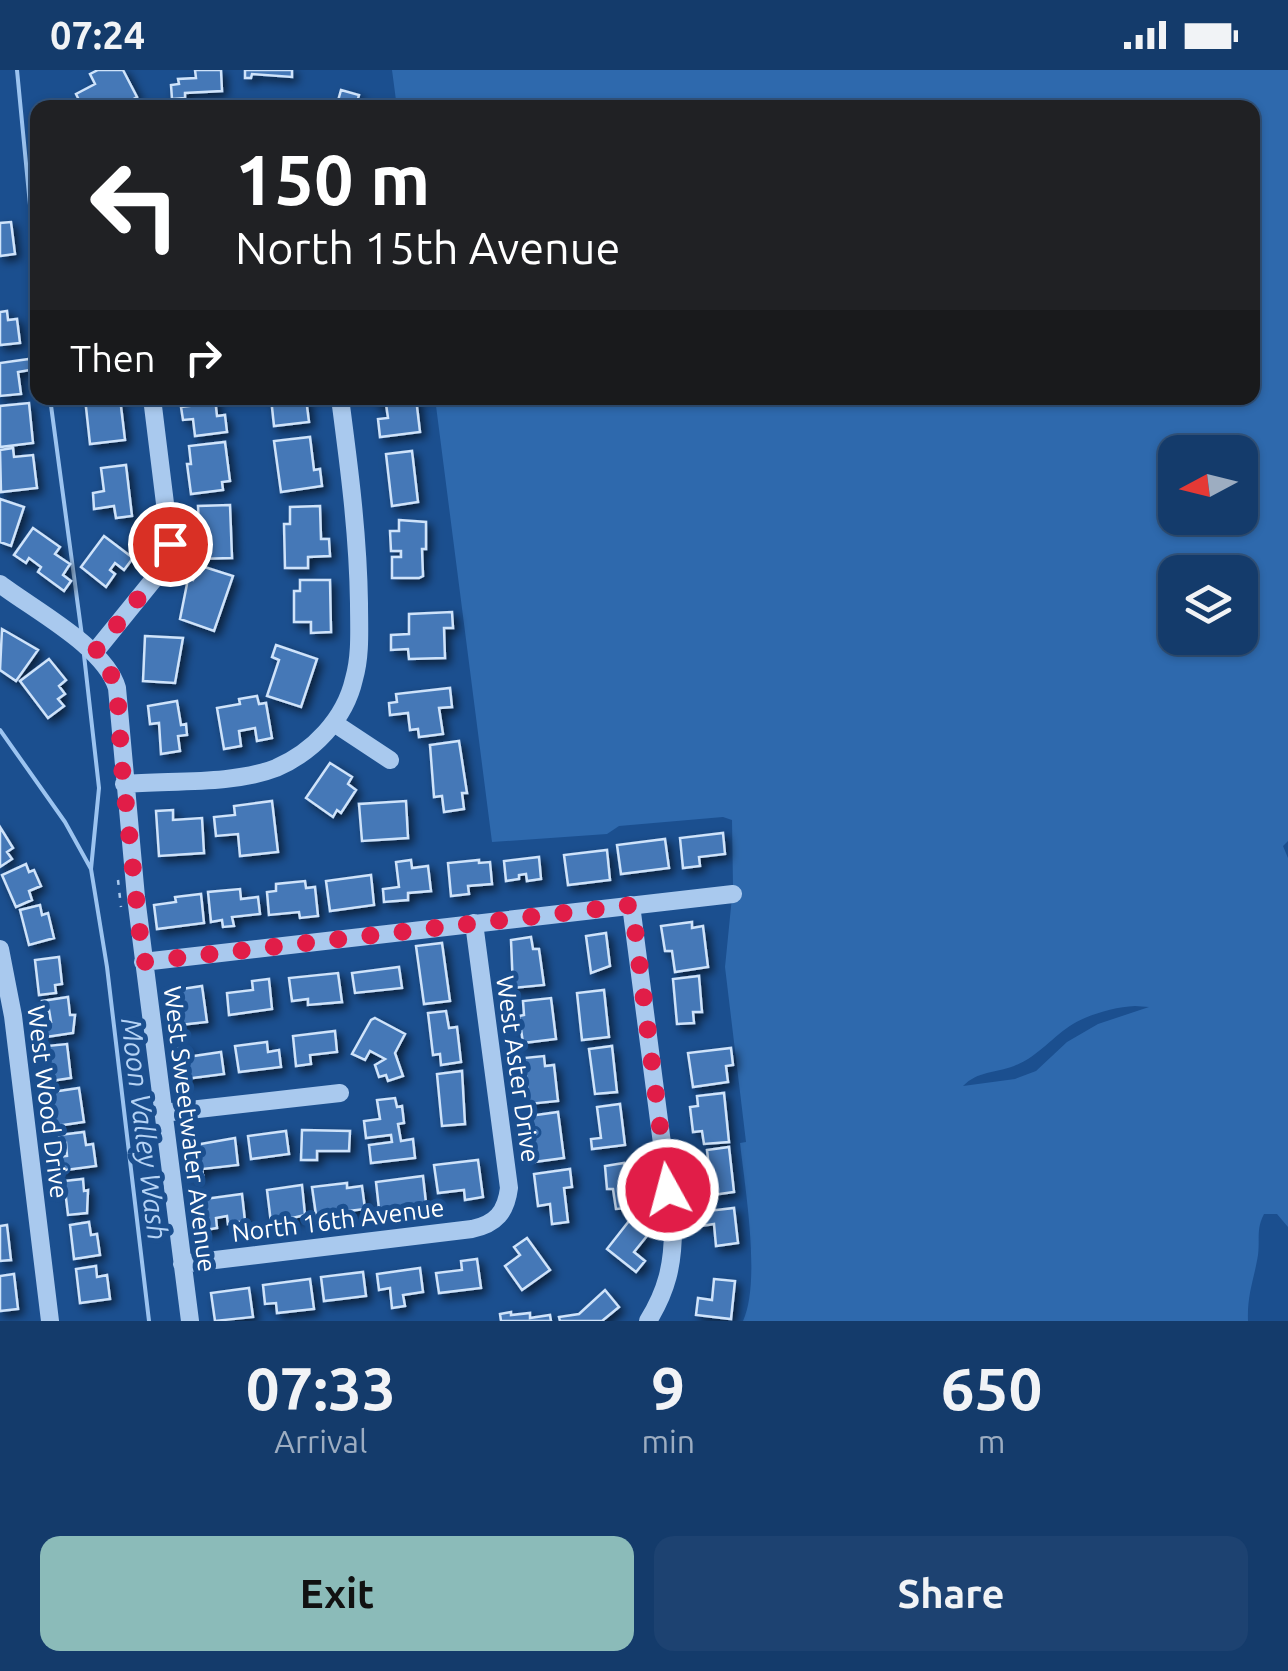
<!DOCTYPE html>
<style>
:root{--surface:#143b6b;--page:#1d4271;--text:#f1f3f6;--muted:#9dadc1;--line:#33557e;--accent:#8bbbb9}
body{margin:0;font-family:Ubuntu,sans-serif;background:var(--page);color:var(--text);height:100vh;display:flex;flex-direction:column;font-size:38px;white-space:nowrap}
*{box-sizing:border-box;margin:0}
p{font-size:32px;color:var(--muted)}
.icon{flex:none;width:55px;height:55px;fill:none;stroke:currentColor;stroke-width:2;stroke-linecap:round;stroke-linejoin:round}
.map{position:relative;height:1251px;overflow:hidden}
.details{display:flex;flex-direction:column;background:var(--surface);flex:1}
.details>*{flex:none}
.banner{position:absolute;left:30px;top:30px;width:1230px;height:305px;border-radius:20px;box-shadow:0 2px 8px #0004,0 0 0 2px var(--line);background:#202124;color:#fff;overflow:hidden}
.needle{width:65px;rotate:263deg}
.tools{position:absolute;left:1158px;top:365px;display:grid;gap:20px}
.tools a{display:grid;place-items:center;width:100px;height:100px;border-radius:20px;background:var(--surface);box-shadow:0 2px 8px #0004,0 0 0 2px var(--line);font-size:50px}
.pin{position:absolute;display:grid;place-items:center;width:85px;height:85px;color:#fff;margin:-42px;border:5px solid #fff;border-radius:50%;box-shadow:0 2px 10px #0007}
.me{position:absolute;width:110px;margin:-55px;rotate:353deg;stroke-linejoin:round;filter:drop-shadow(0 0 8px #0008)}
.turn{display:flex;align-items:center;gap:35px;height:210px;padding:0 40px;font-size:45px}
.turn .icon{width:130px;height:130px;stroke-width:2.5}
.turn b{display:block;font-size:70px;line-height:85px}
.then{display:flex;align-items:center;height:95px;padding:0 40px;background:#0003;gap:20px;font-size:38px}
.eta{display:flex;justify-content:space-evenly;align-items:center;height:170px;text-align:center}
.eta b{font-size:60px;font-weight:700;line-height:70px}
.action{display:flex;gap:20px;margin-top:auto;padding:20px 40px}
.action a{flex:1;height:115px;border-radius:20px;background:var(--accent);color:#111;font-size:40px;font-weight:700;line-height:115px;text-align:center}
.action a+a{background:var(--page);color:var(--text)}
.status{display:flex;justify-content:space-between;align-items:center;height:70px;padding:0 50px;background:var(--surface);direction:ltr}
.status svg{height:28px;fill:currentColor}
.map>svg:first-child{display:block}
</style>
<div class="status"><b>07:24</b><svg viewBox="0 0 49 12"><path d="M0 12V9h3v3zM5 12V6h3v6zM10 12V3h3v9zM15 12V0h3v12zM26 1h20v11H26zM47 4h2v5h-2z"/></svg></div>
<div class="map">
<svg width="1288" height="1251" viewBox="0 0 1288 1251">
<defs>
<filter id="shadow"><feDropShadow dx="4.5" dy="4.5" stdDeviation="5" flood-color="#0009"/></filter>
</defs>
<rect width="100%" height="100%" fill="#1b4f8f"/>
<path fill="#2e69ad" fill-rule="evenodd" d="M392,0h896v771l-5,5 5,12v369l-11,-13h-13c-8,15 -4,25 -6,41 -4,25 -11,39 -10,66h-505c18,-39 2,-133 -3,-178l6,-1 -21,-175 8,-80 -1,-67 -9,-3 -104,9 -12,8 -115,8 -57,-444h817v-290h-855zM1175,382h65v66h-65zM1175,502h65v66h-65zM1135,936l14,1 -51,17 -31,18 -31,29 -21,8 -52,7c15,-15 32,-13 51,-20 24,-9 39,-30 59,-42 17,-10 42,-17 62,-18z"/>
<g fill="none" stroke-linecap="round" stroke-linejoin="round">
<path stroke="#9cc4f0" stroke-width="4" d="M17,0l21,218
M50,328l32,238
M84,585l15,133 -8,81
M0,660l65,92 26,47 16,98 42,354"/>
</g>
<path fill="#4478b7" stroke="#cfe3fa" stroke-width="2.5" filter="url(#shadow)" d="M98,0h25l14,27 -20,11 -7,-7 -11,7h-16l-7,-14 19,-10 -5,-10z
M195,0h26l1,21 -37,2v5l-13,1 -1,-14 8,-1 -1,-5 18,-1z
M245,0h47v7l-40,-3 -1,4h-6z
M341,20l18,5 -3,11 6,2h-26z
M11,152l4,32 -15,2v-33z
M7,241l1,9 9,-1 3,24 -20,2v-33z
M29,289l1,11 -12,2 3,22 -21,2v-33z
M85,328h35l5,42 -35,4z
M189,328h26l2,18 8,-1 2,17 -32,4 -2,-17 -10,1 -2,-13 9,-1z
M271,328h35l3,24 -35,4z
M376,328h40l4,34 -40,5 -2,-18 10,-1 -2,-14 -9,1z
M29,333l4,40 -33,4v-41z
M310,367l4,33 6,-1 2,17 -41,6 -7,-51z
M225,372l5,39 -8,1 1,8 -32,4 -4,-30h4l-2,-18z
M13,378l1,9 19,-2 4,33 -36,4 -1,-42z
M412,381l6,51 -26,4 -6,-52z
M126,395l6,51 -16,2 -2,-12 -20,3 -1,-16 11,-2 -3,-23z
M0,429l24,8 -13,39 -11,-4z
M230,435l2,53 -36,1v-18h9v-15h-6l-1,-20z
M320,436l1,33h8l1,17 -22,1v11h-23l-1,-44h6v-17z
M399,450l27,2v27h-4l1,27 -4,2h-27v-21h9v-6h-10l-1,-20h9z
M33,458l27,19 -5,7 15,10 -7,11 8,6 -7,10 -26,-19 3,-5 -12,-9 -3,5 -12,-8z
M104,466l29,22 -9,12 -9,-7 -5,7 5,4 -9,13 -25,-20z
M198,495l35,11 -19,55 -34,-12 8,-40 5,1z
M300,510h30l1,52 -20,1v-11h-17v-31h6z
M452,542l1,16h-9l1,30 -36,1 -1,-10 -17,1v-15l18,-1v-20z
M2,559l36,21 -22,31 -16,-11z
M145,566l38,2 -8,45 -32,-2z
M276,575l41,14 -16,48 -34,-11 12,-36 -7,-3z
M49,589l17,21 -7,6 6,8 -7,5 6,7 -16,12 -28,-37z
M450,618l2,19 -13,1 4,26 -24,3 -1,-8 -8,1 -2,-17 -18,2 -1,-12 8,-1 -1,-8z
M257,626l2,8 7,-1 6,35 -15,3 -2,-13 -16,3 2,15 -17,3 -7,-41 23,-4 -1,-5z
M177,631l4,24 5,-1 1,11 -9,1 2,15 -19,3 -2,-31 -9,1 -2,-18z
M459,671l8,52h-5l2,16 -20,3 -2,-16 -8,1 -4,-52z
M330,693l22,14 -4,7 8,6 -15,23 -4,-3 -4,7 -27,-19z
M272,731l6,51 -38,4 -2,-22 -22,2 -2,-19 21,-2 -1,-9z
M406,731l2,37 -46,3 -3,-37z
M173,740v10l29,-2 2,35 -45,3 -3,-45z
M0,757l13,21 -6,4 5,7 -12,8z
M723,763l2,21 -26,3 1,9 -17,2 -3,-30z
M665,769l4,29 -48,6 -4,-29z
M607,780l3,30 -42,5 -4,-30z
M539,787l2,22 -14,2 -1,-7 -7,1v4l-13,2 -2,-20z
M411,790l1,8 16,-2 3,25 -23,2v7l-24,2 -1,-13 16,-2 -3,-25z
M479,790v3l11,-1 2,22 -24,2 1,8 -18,2 -3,-33z
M26,794l3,8 5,-2 7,16 -12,5 3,9 -16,7 -14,-32z
M371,805l3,30 -44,6 -4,-30z
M305,811l1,7 9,-1 3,29 -18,2 -1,-6 -30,3 -2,-23 9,-1v-7z
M240,819l1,10 17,-2 2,17 -28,3 2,9 -11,1 -1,-7 -11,2 -3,-30z
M201,824l3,29 -47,6 -3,-24 22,-3 -1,-5z
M40,835l2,10 6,-2 6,25 -25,7 -9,-35z
M692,852v6l11,-2 5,41 -33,5 -3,-21h-7l-4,-25z
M606,863l4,33 -19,7 -5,-37z
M531,867l2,12h6l5,36 -31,3 -2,-48z
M442,873l8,58 -26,3 -8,-58z
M59,887l3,27 -7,1 1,8 -17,2 -4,-35z
M399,897l3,21 -47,5 -3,-20z
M338,903l4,29 -34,3v-6l-16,2 -3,-23z
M699,906l3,36h-9l1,11 -17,1 -4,-45z
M269,909l3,30 -43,6 -2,-22 26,-3 -1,-9z
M202,916l5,36 -28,3 -4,-35z
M604,920l5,47 -27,3 -5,-47z
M68,927l2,18h5l-2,18 -27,4 -2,-14 7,-1 -2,-12 -6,1 -1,-10z
M551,928l5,41 -33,4 -4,-27 5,-1 -1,-14z
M446,941l3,17 8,-1 4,35 -20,3 -1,-11 -7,1 -5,-42z
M375,948l30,16 -10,19 8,23 -15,5 -2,-6 -7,2 -4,-12 10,-6 -15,-8 -5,9 -13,-6 19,-34z
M335,961l2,21 -27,3 1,9 -15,2 -3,-30z
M267,972l1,10 11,-2 2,17 -42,5 -4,-26z
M67,974l4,34 -20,3 -4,-35z
M612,976l5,46 -22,2 -6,-45z
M186,977l1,10 34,-5 3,22 -47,6 -3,-31z
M731,978l2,17 -7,1 2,16 -35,5 -5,-34z
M544,986l1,10 9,-1 4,36 -29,3 -5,-46z
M462,1001l3,53 -23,2 -5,-52z
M79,1018l5,34 -28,4 -4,-34z
M724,1023l5,49 -25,2 -2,-13 -9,1 -3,-25 8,-1 -1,-10z
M395,1028l2,9 5,-1 2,17 -6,1 3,17 12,-2 2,19 -44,5 -2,-18 23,-3 -1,-7 -25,3 -2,-17 16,-2 -3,-19z
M620,1034l5,41 -33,4 -1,-10 10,-1 -4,-31z
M558,1042l6,46 -30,4 -5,-46z
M302,1060l48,1 -1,20h-32v9h-16z
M286,1061l3,23 -38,5 -3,-23z
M84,1062l2,13 7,-1 3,22 -38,5 -1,-14 10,-1 -1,-13 -6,1 -1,-9z
M235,1068l3,27 -36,4 1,6 -11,1 -3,-30z
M729,1077l5,45 -22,3 -5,-45z
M478,1090l5,37 -18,3 -1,-10 -26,3 -4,-28z
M624,1093l2,11 9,-1 4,34 -23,2 -3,-20h-6l-2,-23z
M570,1099l2,18 -8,1 4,34 -16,2 -2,-20 -12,2 -4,-32z
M423,1106l3,27 -47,6 -3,-27z
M83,1109l1,12 4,-1 -1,23 -19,2 -4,-34z
M347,1113v5l15,-2 3,23 -49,6 -4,-28z
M302,1115l3,30 -34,8 -4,-33z
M242,1124l3,27 -17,3 -1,-8 -11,2 1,10 -17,3 -3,-31z
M734,1138l4,35 -22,3 -2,-22 -13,2 -2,-14z
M629,1151l18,15 -13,16 11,9 -9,11 -29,-23z
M89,1152l2,13 6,-1 3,21 -26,4 -4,-34z
M7,1155l4,35 -11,1v-35z
M527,1168l23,32 -28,20 -17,-24 15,-11 -6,-8z
M477,1189l4,29 -42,5 -3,-20 26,-3 -1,-9z
M96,1196l1,11 10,-2 3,24 -30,4 -4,-34z
M420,1198l3,24 -20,3 2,11 -13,2 -2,-20 -11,2 -2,-16z
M363,1202l3,24 -42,5 -3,-24z
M14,1204l4,35 -18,2v-35z
M310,1209l4,30 -37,4 -1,-10 -11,1 -2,-19z
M714,1209l21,2 -4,38 -35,-4 2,-17 14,2z
M249,1218l4,29 -38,4 -4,-28z
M605,1220l14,17 -17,14h-42l-1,-4 20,-3z
M511,1242v3l19,-2v5l20,-3 1,6h-50l-1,-7z"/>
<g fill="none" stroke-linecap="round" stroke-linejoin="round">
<path stroke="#a9c9ee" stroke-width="2.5" stroke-dasharray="5 8" stroke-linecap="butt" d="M118,810l3,27
M160,1141l2,17"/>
<path stroke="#a9c9ee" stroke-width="18" d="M0,514c34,26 105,63 117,104l19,209 54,424
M94,583l60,-74 16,-35 -18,-146
M334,653l56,37
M124,714c46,-4 109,1 152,-16 37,-16 69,-49 78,-89 7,-24 5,-51 5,-76 -1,-69 -10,-137 -19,-205
M631,835l42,323c0,37 -6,62 -25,93
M0,879l13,67 37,305
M143,892l590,-68
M163,1043l177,-20
M182,1194l290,-35c24,-5 34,-17 37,-41l-35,-265"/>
</g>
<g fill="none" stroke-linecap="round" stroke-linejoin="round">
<path stroke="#e11d48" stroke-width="18" stroke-dasharray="0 32.4" d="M170,474l-16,35 -60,74 14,15 9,20 5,80 21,194 489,-57 36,285"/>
</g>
<g text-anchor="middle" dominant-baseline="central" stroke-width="10" stroke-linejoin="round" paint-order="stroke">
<g font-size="25" fill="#fff" stroke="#1b4f8f">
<text transform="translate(518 999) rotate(82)">West Aster Drive</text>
<text transform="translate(48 1032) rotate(83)">West Wood Drive</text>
<text transform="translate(190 1059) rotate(83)">West Sweetwater Avenue</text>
<text transform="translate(338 1150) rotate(-7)">North 16th Avenue</text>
</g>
<g font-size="28" font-style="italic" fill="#b5d3f5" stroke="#1b4f8f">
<text transform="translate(145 1059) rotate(83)">Moon Valley Wash</text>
</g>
</g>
</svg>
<div class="tools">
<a><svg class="needle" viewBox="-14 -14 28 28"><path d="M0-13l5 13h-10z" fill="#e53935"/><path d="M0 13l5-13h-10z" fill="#9dadc1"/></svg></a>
<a><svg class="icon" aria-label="layers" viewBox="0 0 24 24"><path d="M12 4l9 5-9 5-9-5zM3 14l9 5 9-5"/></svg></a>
</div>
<div class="pin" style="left:170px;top:474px;background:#d93025"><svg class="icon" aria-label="arrive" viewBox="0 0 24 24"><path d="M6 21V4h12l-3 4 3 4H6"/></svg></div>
<svg class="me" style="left:668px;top:1120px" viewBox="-20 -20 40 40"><circle r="17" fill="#e11d48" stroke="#fff" stroke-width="3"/><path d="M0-11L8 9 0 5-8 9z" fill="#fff"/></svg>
<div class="banner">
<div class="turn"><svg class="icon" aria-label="left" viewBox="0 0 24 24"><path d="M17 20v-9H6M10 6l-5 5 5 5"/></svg><div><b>150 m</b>North 15th Avenue</div></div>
<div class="then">Then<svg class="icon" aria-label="right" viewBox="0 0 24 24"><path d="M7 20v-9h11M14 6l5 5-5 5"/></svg></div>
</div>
</div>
<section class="details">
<div class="eta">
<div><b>07:33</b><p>Arrival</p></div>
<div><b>9</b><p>min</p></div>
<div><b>650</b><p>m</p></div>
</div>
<div class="action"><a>Exit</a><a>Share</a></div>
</section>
